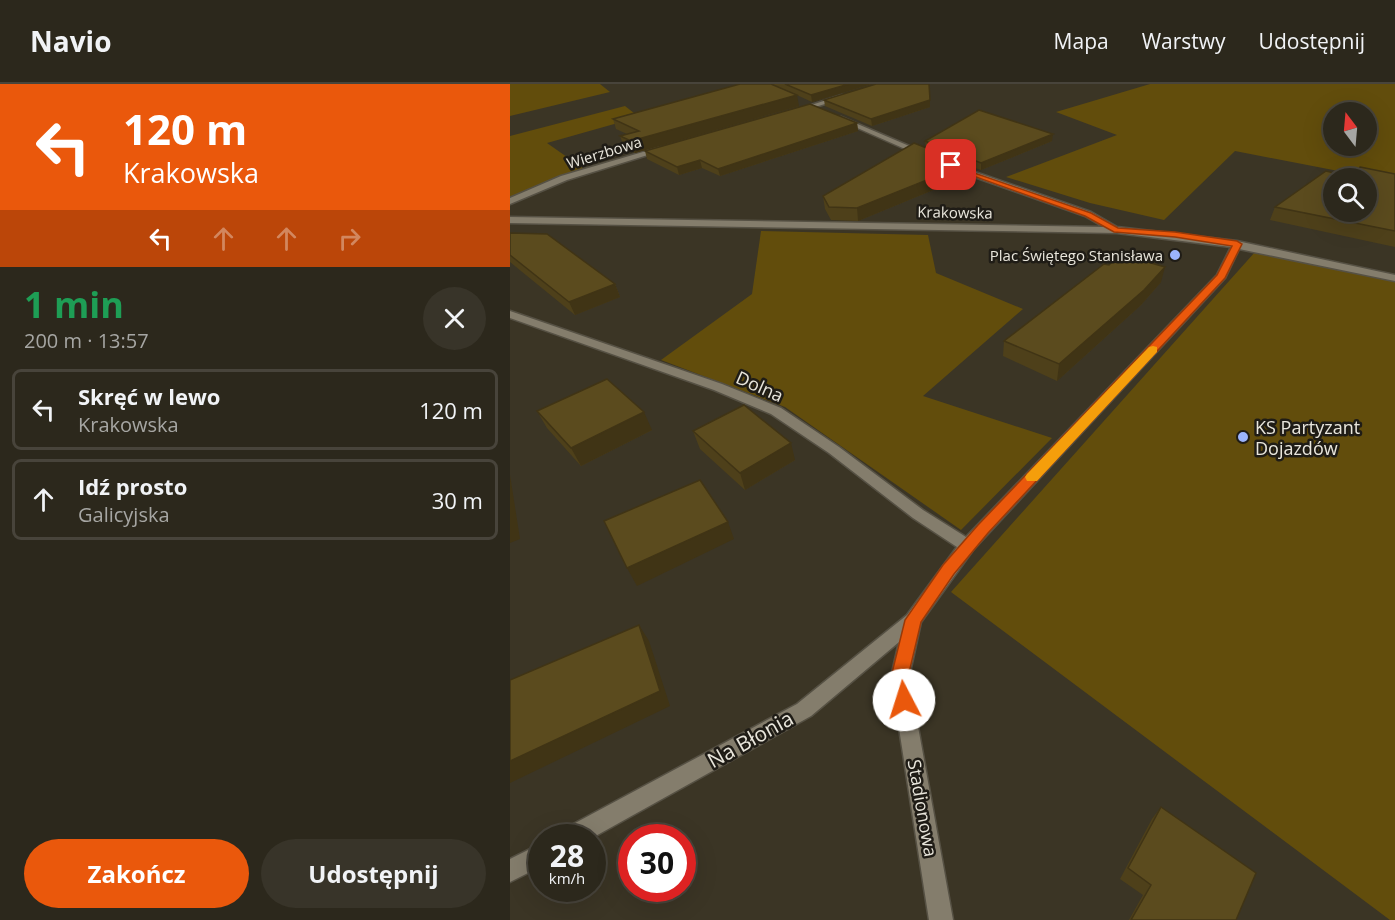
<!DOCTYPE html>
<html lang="pl">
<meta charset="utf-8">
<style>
:root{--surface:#2c281c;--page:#383429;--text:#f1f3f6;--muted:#a6a6a3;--line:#48443b;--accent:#ea580c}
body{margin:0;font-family:"Open Sans",sans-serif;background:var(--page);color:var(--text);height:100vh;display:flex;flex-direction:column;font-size:22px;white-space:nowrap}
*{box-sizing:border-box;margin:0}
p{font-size:20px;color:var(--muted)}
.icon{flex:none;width:33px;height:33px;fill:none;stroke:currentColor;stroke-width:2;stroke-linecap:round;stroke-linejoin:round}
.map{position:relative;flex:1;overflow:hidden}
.drawer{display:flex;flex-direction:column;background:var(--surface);width:510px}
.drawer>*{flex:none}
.guide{background:#ea580c;color:#fff;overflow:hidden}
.needle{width:39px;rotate:344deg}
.tools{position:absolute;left:813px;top:18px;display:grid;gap:12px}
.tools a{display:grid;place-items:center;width:54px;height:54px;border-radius:50%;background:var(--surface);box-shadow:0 6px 24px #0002,0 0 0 2px var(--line);font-size:30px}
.speed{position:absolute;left:18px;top:740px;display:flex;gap:12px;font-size:30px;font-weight:700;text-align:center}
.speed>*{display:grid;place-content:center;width:78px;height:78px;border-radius:50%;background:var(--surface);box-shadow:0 6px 24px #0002,0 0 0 2px var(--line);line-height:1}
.speed small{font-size:15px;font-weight:400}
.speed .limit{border:9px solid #d22;background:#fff;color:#111}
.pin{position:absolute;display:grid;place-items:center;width:51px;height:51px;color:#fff;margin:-26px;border-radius:12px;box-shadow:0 3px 9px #0006}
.me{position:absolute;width:66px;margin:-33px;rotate:355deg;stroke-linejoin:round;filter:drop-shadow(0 0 4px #0008)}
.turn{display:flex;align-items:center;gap:21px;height:126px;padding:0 24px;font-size:27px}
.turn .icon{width:78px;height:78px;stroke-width:2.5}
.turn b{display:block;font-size:42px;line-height:51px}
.lanes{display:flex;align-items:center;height:57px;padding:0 24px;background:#0003;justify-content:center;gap:30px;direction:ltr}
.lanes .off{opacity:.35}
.round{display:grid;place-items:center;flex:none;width:63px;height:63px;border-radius:32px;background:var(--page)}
.summary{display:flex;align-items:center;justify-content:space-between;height:102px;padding:0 24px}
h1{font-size:36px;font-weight:700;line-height:45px;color:#1e9e55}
.button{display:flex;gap:12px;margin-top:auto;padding:12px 24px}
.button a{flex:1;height:69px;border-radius:36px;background:var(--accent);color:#fff;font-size:24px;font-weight:700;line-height:69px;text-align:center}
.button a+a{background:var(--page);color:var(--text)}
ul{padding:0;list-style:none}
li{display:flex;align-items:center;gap:18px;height:81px;margin:0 12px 9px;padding:0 12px;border:3px solid var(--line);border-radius:9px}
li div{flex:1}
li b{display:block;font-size:22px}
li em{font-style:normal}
header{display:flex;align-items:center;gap:36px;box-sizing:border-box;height:84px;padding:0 30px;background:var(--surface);border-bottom:2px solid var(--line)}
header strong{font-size:28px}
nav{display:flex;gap:33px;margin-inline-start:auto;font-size:21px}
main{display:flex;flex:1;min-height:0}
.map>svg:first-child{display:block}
</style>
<header>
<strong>Navio</strong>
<nav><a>Mapa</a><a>Warstwy</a><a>Udostępnij</a></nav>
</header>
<main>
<section class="drawer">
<div class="guide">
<div class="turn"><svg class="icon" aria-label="left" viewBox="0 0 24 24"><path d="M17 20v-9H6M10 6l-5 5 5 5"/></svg><div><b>120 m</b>Krakowska</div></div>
<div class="lanes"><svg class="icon" aria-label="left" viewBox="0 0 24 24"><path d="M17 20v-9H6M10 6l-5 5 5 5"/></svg><svg class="icon off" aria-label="ahead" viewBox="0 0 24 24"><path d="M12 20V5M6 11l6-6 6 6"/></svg><svg class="icon off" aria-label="ahead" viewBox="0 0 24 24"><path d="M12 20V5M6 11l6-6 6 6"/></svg><svg class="icon off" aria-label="right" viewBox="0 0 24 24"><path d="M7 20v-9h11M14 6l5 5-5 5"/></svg></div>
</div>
<div class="summary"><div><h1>1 min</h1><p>200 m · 13:57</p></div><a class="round"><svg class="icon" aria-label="close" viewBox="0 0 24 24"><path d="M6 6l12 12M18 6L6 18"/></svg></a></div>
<ul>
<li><svg class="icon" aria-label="left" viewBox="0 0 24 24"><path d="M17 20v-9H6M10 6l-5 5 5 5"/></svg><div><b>Skręć w lewo</b><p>Krakowska</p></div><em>120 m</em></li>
<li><svg class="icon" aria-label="ahead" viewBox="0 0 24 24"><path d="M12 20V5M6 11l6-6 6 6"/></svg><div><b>Idź prosto</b><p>Galicyjska</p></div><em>30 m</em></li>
</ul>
<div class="button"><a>Zakończ</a><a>Udostępnij</a></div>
</section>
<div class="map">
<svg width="885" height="836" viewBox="0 0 885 836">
<rect width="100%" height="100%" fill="#3b3525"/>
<path fill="#624d0c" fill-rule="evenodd" d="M0,0h90l10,8 -100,24z
M640,0h245v98l-160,-31 -71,69 -74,-17 -84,-26 111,-42 -61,-23zM824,28h32v34h-32z
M115,22l14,11 -92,26 37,26 -74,30v-63z
M251,147l167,4 8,38 87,36 -100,87 129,42 -91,92 -176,-123 -124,-47 91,-66z
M745,168l29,4 111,26v638h-5l-439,-328z"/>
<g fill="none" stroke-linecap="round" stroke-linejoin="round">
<g stroke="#565144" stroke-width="3">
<path id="minor" d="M332,11l2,3 -48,15 -3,-2z
M327,33h4l87,37 -7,2 -84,-37z
M150,63l7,2 -100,31 -57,24v-6l51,-22z
M439,79l142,49 26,15 120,14 158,34v6l-156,-32 -14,29 -252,272 -52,72 -12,55 44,243h-24l-38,-243 8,-35 -88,74 -219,122 -31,-1 3,-8 233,-125 110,-89 50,-68 -44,-29 -84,-65 -58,-39 -57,-24 -204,-72v-7l212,73 59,24 58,39 84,63 43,27 251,-262 14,-28 -114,-14 -607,-10v-6l594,10 -19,-11 -139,-49 -1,-2z
M32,759v23l-32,16v-23z"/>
</g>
<use href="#minor" fill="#847d6c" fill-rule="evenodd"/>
</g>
<path fill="#4e401a" d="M263,0h99l-60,18 -24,-11 11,15 -164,47 -11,-6 -4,-11 7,-2 -11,-5 -3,-10z
M314,16l106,7 -58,19 -47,-20z
M347,39l1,8 -138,45 -18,-8 -23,7 -32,-16 -2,-8z
M415,57h127l-71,29 -14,-5v11l-109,45 -27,-1 -6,-11 -2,-13 103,-48z
M885,90v73l-125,-27 5,-13 79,-29z
M0,149l105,51 5,13 -45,18 -65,-53z
M651,198l-20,23 -84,76 -54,-25 1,-15z
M27,327l115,19 -71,36 -34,-38z
M183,347l102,29 -50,30 -45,-41z
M651,723l75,113h-107l14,-25 -23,-16 32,-60z"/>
<path fill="#403415" d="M339,0h23l-60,18 -1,-7z
M287,11l2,11 -164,47 -4,-12z
M420,16v7l-58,19 -1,-7z
M347,39l1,8 -138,45 -2,-7z
M543,50l-1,7 -71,29v-7z
M190,76l2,8 -23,7 -2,-8z
M457,80v12l-109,45 -1,-13z
M655,183l-4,15 -20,23 -84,76 2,-17z
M105,200l5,13 -45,18 -6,-13z
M134,328l8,18 -71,36 -10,-18z
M281,359l4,17 -50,30 -5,-17z
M0,391l10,64 -10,4z
M218,438l6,17 -97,47 -10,-18z
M129,541l10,16 21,65 -160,77v-22z"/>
<path fill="#5b4b1e" stroke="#403415" stroke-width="1.5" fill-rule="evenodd" d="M230,0h31l26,11 -166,46 -11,-5 19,-5 -26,-12z
M275,0h64l-38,11z
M366,0h53l1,16 -59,19 -47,-19z
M300,20l47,19 -139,46 -18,-9 -23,7 -32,-16z
M469,26l74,24 -72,29 -56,-22z
M404,59l53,21 -110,44 -28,-1 -6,-11z
M850,83l35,7v57l-120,-24 51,-36 28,7zM824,94h32v34h-32z
M0,149l37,1 68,50 -46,18 -59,-47z
M610,170l45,13 -21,23 -85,74 -55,-23 100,-77 5,1z
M97,295l37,33 -73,36 -34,-37z
M234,321l47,38 -51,30 -47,-42z
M190,396l28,42 -101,46 -23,-47z
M129,541l21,66 -150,70v-81z
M651,723l95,66 -20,47h-105l20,-35 -23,-17z"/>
<path fill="#ea580c" stroke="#983908" stroke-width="1.5" d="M438,80l143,49 27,15 57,4 62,9 5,3 -17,34 -237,255 -34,41 -33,48 -13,55 5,23 -3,6 -6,3 -6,-3 -7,-29 14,-57 38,-55 35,-40 239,-250 15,-29 -57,-9 -61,-5 -29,-16 -137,-49z"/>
<path fill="#f59e0b" d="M643,262l4,1v5l-120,129h-10l-2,-4 2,-3 122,-127z"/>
<g fill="#9bb4fd" stroke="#1f1c16" stroke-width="2">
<circle cx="665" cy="171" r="6"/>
<circle cx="733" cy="353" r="6"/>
</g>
<g text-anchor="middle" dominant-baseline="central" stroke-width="5" stroke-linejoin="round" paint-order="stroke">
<g font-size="15" fill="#e9e6dc" stroke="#1f1c16">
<text transform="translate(94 68) rotate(-17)">Wierzbowa</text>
<text transform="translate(445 128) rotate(1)">Krakowska</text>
</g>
<g font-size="15" fill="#e9e6dc" stroke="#1f1c16" text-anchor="end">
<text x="653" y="171">Plac Świętego Stanisława</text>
</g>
<g font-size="18" fill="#e9e6dc" stroke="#1f1c16">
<text transform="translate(250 302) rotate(24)">Dolna</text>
<text transform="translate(413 724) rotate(80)">Stadionowa</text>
</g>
<g font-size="18" fill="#e9e6dc" stroke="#1f1c16" text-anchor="start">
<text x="745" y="343">KS Partyzant<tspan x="745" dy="21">Dojazdów</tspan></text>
</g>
<g font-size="21" fill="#e9e6dc" stroke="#1f1c16">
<text transform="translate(240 655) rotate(-29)">Na Błonia</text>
</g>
</g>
</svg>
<div class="tools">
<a><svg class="needle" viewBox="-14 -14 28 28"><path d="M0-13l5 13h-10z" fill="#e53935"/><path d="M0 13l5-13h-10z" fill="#a6a6a3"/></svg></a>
<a><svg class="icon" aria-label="search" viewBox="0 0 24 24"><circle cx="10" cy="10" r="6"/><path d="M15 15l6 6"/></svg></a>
</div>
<div class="speed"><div>28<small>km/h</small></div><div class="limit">30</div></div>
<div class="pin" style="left:441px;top:81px;background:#d93025"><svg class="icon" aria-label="arrive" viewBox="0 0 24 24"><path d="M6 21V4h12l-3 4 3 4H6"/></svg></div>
<svg class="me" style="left:394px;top:616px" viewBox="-20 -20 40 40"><circle r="19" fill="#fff"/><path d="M0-13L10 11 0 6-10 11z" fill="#ea580c"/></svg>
</div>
</main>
